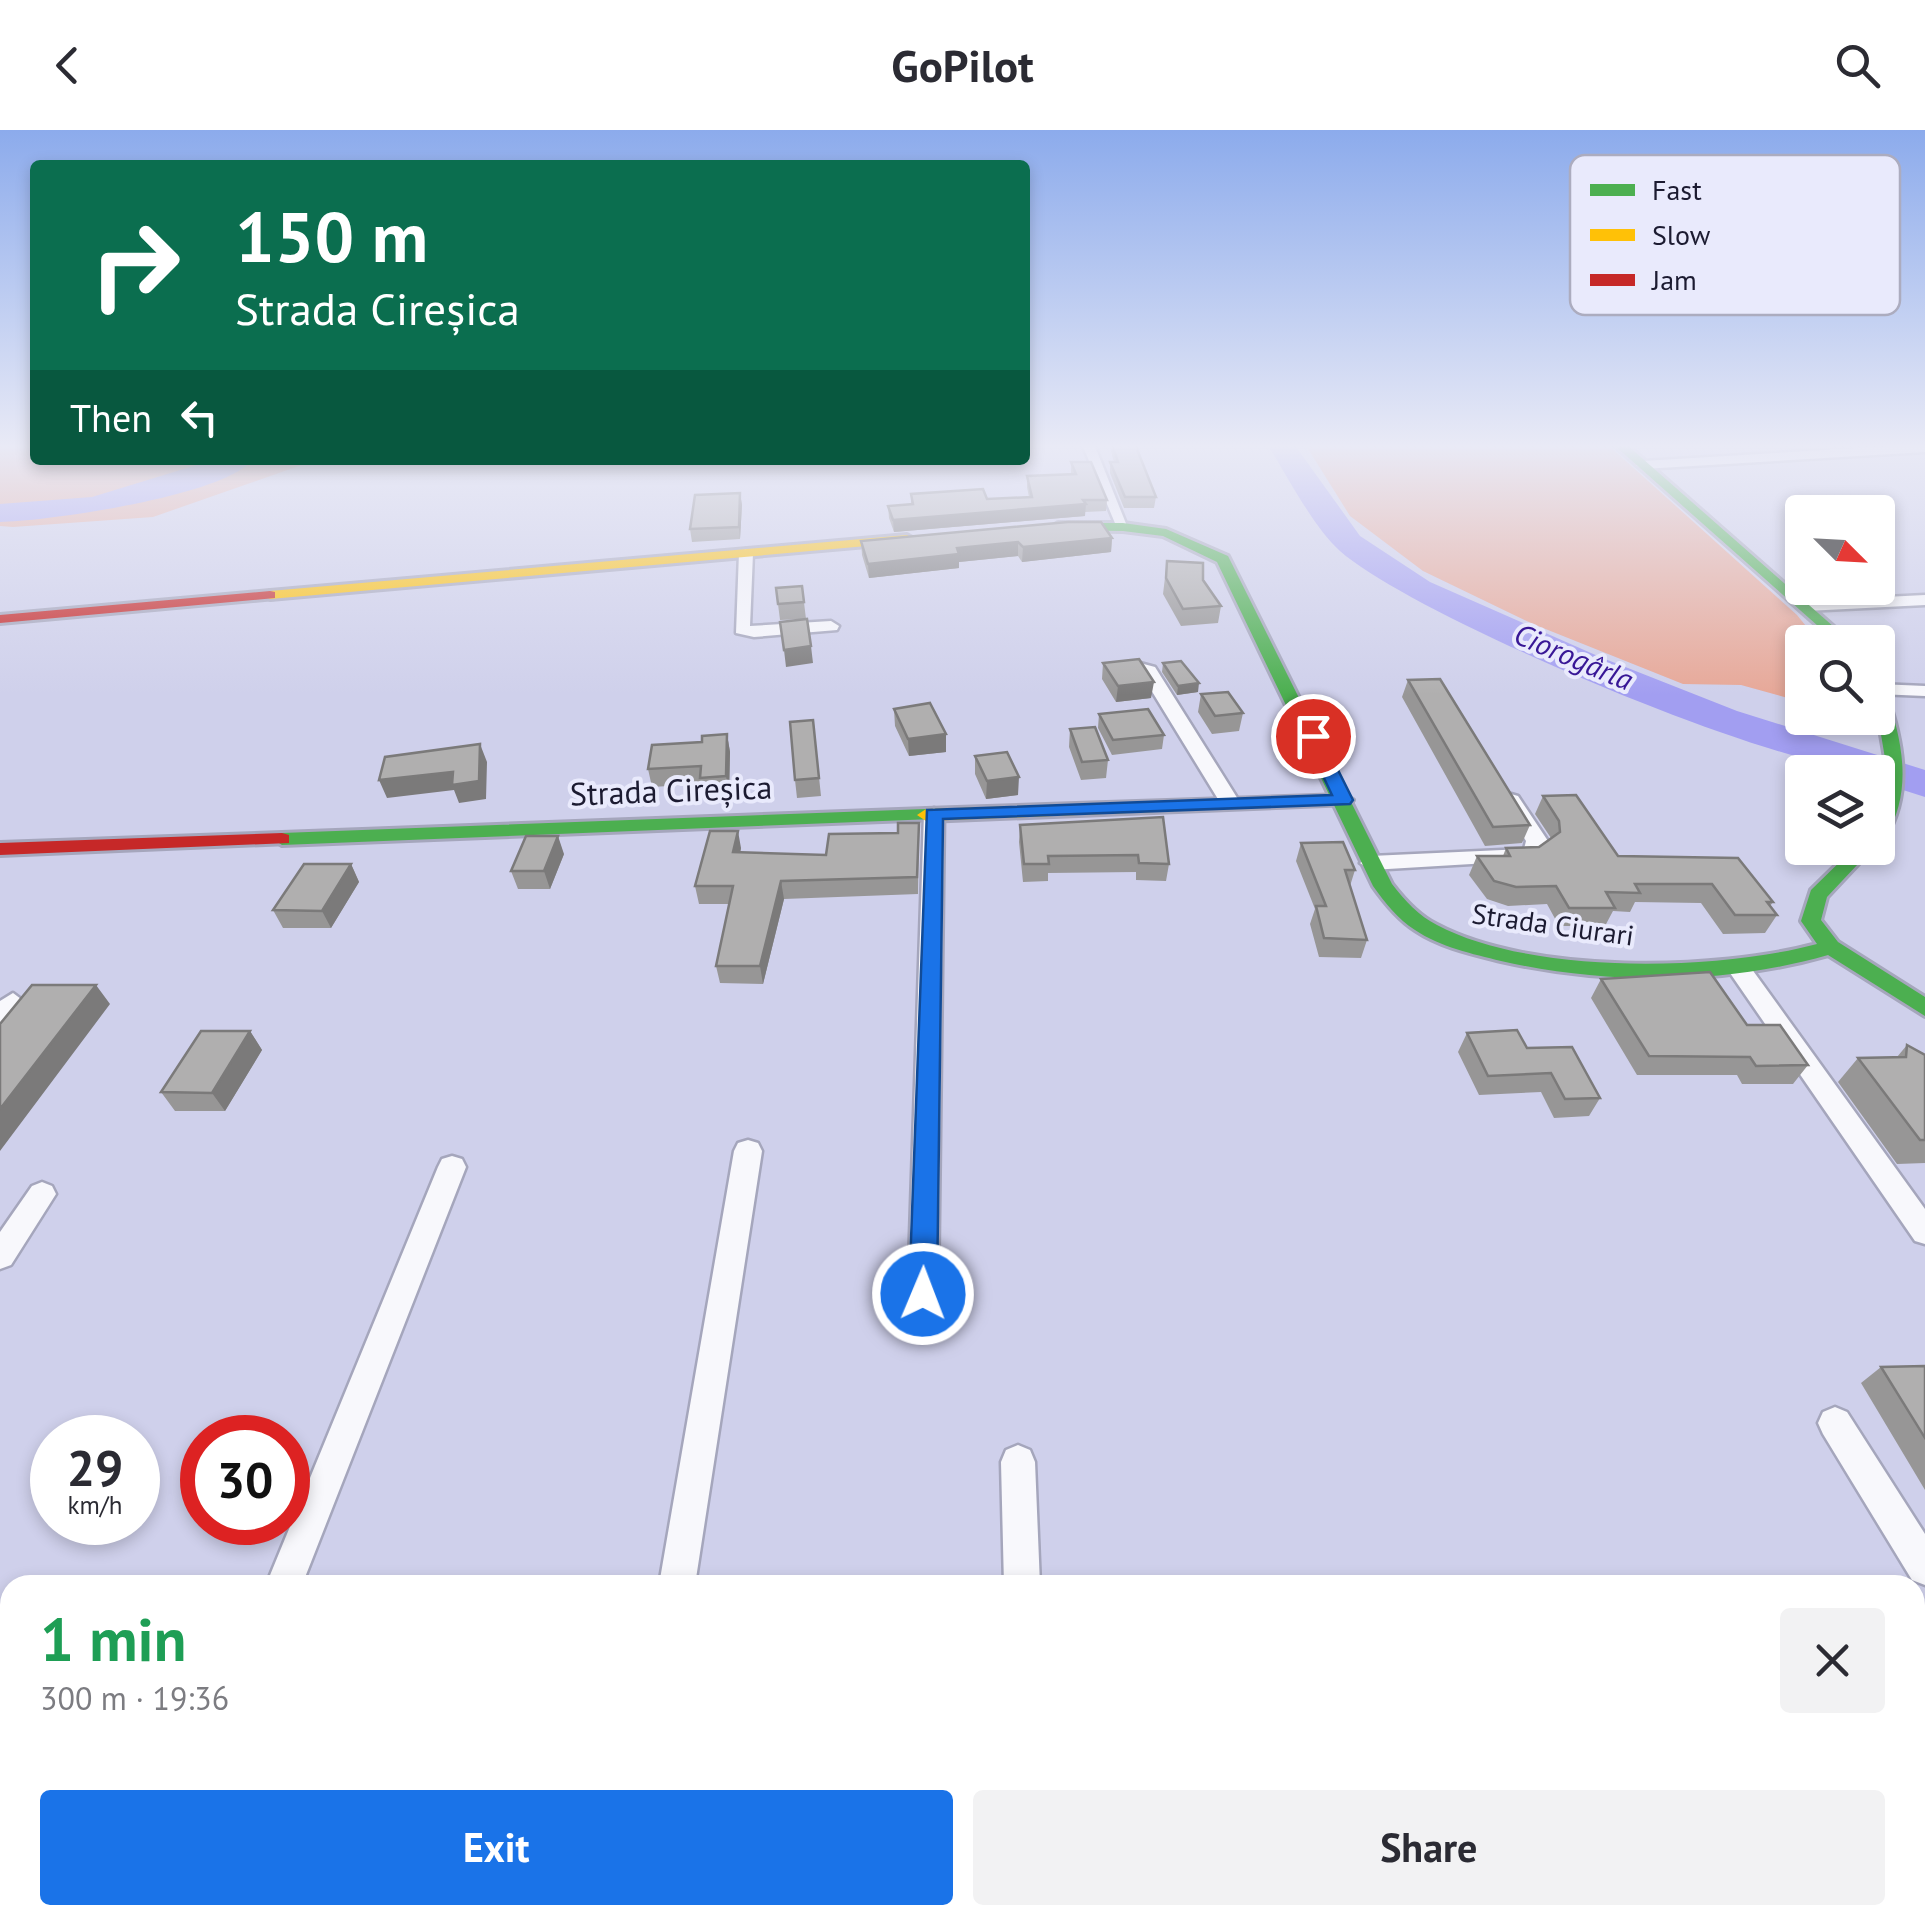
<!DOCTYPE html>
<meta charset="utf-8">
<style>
:root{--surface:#fff;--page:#f2f2f3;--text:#2b2b33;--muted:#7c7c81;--accent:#1a73e8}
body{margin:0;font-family:"PT Sans",sans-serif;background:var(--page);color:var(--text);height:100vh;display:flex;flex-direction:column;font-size:38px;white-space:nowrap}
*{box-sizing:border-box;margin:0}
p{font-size:32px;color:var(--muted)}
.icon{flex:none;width:55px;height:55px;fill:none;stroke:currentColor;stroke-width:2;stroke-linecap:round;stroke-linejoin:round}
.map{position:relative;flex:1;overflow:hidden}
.panel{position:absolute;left:0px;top:1445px;width:1925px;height:350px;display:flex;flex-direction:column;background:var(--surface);border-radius:30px 30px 0 0;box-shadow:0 5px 15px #0003}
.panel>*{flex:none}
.hud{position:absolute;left:30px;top:30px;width:1000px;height:305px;border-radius:10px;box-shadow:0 5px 15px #0003;background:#0b6e4f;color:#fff;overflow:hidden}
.needle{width:65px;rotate:114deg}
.controls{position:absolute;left:1785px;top:365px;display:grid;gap:20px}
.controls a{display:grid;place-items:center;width:110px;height:110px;border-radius:10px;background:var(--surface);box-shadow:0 5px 15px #0003;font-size:50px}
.speed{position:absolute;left:30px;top:1285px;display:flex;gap:20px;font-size:50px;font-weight:700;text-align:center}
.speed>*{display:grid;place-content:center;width:130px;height:130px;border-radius:50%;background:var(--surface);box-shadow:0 5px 15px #0003;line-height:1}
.speed small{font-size:25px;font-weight:400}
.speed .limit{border:15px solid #d22;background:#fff;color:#111}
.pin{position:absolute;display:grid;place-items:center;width:85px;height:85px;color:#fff;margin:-42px;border:5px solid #fff;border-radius:50%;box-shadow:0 2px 10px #0007}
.me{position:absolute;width:110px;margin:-55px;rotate:1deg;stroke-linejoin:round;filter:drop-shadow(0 0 8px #0008)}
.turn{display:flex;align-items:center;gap:35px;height:210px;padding:0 40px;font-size:45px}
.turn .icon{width:130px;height:130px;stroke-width:2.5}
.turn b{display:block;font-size:70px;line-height:85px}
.then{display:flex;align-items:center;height:95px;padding:0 40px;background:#0003;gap:20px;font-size:38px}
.round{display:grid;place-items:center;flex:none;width:105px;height:105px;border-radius:10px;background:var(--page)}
.overview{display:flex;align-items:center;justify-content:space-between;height:170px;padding:0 40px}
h1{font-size:60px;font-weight:600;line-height:75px;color:#1e9e55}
.button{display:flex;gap:20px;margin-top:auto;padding:20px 40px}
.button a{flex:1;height:115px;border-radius:10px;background:var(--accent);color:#fff;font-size:40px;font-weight:600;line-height:115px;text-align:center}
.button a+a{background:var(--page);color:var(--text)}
header{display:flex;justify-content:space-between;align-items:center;height:130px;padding:0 40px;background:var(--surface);font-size:45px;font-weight:600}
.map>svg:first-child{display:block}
</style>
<header><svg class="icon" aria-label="back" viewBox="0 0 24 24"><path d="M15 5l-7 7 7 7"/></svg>GoPilot<svg class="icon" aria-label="search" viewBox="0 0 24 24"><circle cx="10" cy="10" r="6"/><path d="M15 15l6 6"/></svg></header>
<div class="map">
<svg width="1925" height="1795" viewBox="0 0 1925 1795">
<rect width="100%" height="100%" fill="#cfd0eb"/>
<path fill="#e7a898" d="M0,314h35v16h281l-163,57 -140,10 -13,-1z
M1305,314h302l190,171 22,27h-17v60l-61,-17 -58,-1 -150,-60 -110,-53 -73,-55z"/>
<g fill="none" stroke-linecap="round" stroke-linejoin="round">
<path fill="#a29ef1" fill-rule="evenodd" d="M1267,314h27l66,92 70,46 170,75 137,54 188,59v27l-47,-15v-10c-96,0 -465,-156 -538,-221 -27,-24 -53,-76 -73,-107z
M213,330h39c-28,36 -204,61 -252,62v-18l92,-7z"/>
<g stroke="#a5a6bc" stroke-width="5">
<path id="street" d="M1082,314h12l35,87 -12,-3z
M1925,314v8l-282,17 -7,-4 7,-4z
M746,419l7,4 -3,73 81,-5 8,5 -2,4 -83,7 -18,-4 3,-80z
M1925,465v10l-119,6 -8,-5 8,-5z
M1140,533l15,4 86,137 -3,4h-14l-3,-4 -84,-137z
M1878,554l47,2v10l-47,-2z
M1511,664l7,2 30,45v9l-11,10 -166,10 -11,-7 11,-7 153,-7 2,-8 -25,-41z
M934,678l10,6 -6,480 -4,10 -11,3 -11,-3 -4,-10 16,-480z
M1738,829l8,2 179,248v35l-10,-3 -185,-268 -4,-6 4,-6z
M13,863l12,9 -16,23 -9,3v-27z
M748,1010l10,3 4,8 -67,434h-36l75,-434 4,-8z
M452,1026l10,3 4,8 -164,418h-36l172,-418 4,-8z
M42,1052l10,4 4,8 -45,71 -11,4v-37l32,-46z
M1835,1277l12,5 78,122v51l-13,-5 -89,-146 -5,-11 5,-11z
M1018,1315l12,5 5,12 5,123h-36l-3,-123 5,-12z
M129,1785h44l-4,10h-44z
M600,1785h44l-2,10h-44z
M1011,1785h44v10h-44z"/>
</g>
<g stroke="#a5a6bc" stroke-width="6">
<path id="fast" d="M1613,314h13l225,198h-15z
M1058,393h65l43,6 62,27 164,328c13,17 27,32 45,41 94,50 280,46 380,19l-16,-23 10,-31 43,-42h19l-46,49 -6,23 17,22 87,55v19l-97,-61c-105,30 -220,30 -327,6 -28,-7 -61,-14 -86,-31 -17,-11 -30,-27 -42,-44l-156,-324 -54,-26 -40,-5 -70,-1 -1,-3z
M1878,558l8,5c17,49 27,99 -1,145l-7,2 8,-76 -8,-47z
M926,679l9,6 -2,4 -651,26 -9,-6 9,-6z"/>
</g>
<g stroke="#a5a6bc" stroke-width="6">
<path id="slow" d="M907,405l7,4 -2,3 -642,57 -7,-4 7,-4z
M1344,665l9,5 -3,4 -424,17 -9,-6 9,-6z"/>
</g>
<g stroke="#a5a6bc" stroke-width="6">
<path id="jam" d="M270,461l5,1v6l-275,25v-8z
M282,703l7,2v8l-289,12v-12z"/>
</g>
<use href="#street" fill="#f8f8fc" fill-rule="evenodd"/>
<use href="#fast" fill="#4caf50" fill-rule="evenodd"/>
<use href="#slow" fill="#ffc107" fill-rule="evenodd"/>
<use href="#jam" fill="#c62828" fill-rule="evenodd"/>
</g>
<path fill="#979696" d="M1111,314h24l21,53 -2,11h-30l-14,-35v-11h4l-3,-11z
M1071,332l36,38 -1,11 -21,1v4l-191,16 -5,-14 -1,-12 23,-2v-10l76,5 42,-2 -2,-10v-11l44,-2z
M740,363l2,12 -2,34 -48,3 -2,-13z
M1112,408l-1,14 -89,10 -4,-6 -59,6v6l-90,10 -7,-23 -1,-14z
M1167,431l36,19 18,26 -3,17 -37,3 -18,-32z
M802,456l4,33 -26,1 -4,-32z
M1103,533l48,35 -35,4 -14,-23z
M1163,533l35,29 -21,3 -15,-23z
M1408,550l122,145 -8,18 -37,3 -83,-149z
M1201,564l42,19 -4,18 -27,3 -14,-22z
M894,579l52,43 -37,4 -14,-30z
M1099,584l65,21 -2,14 -50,6 -14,-27z
M813,590l8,76 -24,2 -2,-18z
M1070,599l38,31 -2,18 -25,2 -12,-33z
M727,604l3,18 -1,42 -25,2 -3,-12 -49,3 -4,-18z
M975,626l43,39 -32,4 -11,-25z
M1543,666l75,60 155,46 -3,4 7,9 -12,18 -42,1 -22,-31 -66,-1 -5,10 -17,-1 -8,15h-46l-12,-22 -39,2 -21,-7 -18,-24 8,-19h26l3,-8 33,-1 12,-9 -16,-24z
M919,693l-1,71 -134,5 -21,85 -43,-1 -4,-17 13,-62h-30l-4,-18 46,-38 -1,4 86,3 72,-22z
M1020,695l149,39 -3,17 -30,-1v-8l-88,1v8l-25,1 -4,-40z
M1301,713l54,27 -5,16 17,54 -6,18 -42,-1 -9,-33 5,-15 -19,-48z
M564,724l-14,35h-32l-7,-18z
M351,734l8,18 -28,46h-48l-10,-18z
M1601,849l207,86 -15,19h-51l-5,-9h-100l-46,-77z
M250,901l12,19 -37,61h-50l-14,-19z
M1467,903l60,15 73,50 -11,18 -35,2 -13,-26 -62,3 -21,-43z
M1907,915l18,10v108l-28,1 -59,-82 20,-24 39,-1z
M1925,1236v124l-64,-107 20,-16z"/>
<path fill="#7b7a7a" d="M740,363l2,12 -2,34 -1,-12z
M1086,374l-1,12 -191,16 -1,-12z
M1112,408l-1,14 -89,10 1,-15z
M1018,412v14l-59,6v6l-90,10 -1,-14 89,-16z
M811,516l2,17 -27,4 -2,-17z
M1154,552l-3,16 -35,4 2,-16z
M1199,553l-1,9 -21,3 1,-9z
M727,604l3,18 -1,42 -3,-18z
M946,604v18l-37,4 -1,-17z
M480,614l7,18 -1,37 -27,4 -5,-13 -67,8 -8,-18 74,-8z
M1019,647l-1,18 -32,4 1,-18z
M738,701l3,17 -4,22 -4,-18z
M558,706l6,18 -14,35 -6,-18z
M351,734l8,18 -28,46 -9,-17z
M781,751l3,18 -21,85 -3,-18z
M96,855l14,19 -110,147v-42z
M250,901l12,19 -37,61 -13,-18z"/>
<path fill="#b0afaf" stroke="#7b7a7a" stroke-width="2.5" d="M1112,314h23l21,53h-31l-15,-35h8z
M1071,332h20l16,38h-24l3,4 -193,16 -5,-14 25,-2 -2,-10 72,-5 4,10 45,-2 -5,-21 49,-2z
M740,363l-1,34 -49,2 5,-34z
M1068,392h33l11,16 -89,9 -5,-5 -61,6 2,6 -91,10 -7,-23z
M1167,431l36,2v17l18,26 -38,3 -17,-31z
M802,456l2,16 -26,2 -2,-16z
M807,489l4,27 -27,4 -4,-28z
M1139,529l15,23 -36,4 -15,-23z
M1181,531l18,22 -21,3 -15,-23z
M1440,549l90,146 -37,2 -85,-147z
M1228,562l15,21 -28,3 -14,-22z
M930,573l16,31 -38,5 -14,-30z
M1148,579l16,26 -51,5 -14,-26z
M813,590l6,58 -24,2 -5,-58z
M1095,597l13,33 -26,2 -12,-33z
M727,604l-1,42 -26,2 1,-12 -53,3 4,-24 50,-3v-6z
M480,614l-1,37 -27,4 1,-13 -74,8 6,-23z
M1007,622l12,25 -32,4 -12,-25z
M1576,665l42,61 120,2 35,44h-6l10,13h-42l-23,-31h-77l5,9 -34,-1 9,16h-46l-13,-22 -40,1 -22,-6 -17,-25h33l-4,-8 33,-1 21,-15 -1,-11 -16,-25z
M1163,687l6,47 -30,-1 -1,-8 -90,1 1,8h-25l-4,-39z
M898,693h21l-2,54 -136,4 -21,85h-44l17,-80h-38l15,-55h28l-5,21 93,3 3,-21 69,-1z
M526,706h32l-14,35h-33z
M1343,712l12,28h-10l22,70 -43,-2 -8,-32h10l-25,-63z
M304,734h47l-29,47 -49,-1z
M1710,842l37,53h33l28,40 -52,1 -6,-9 -101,-1 -48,-77z
M32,855h64l-96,124v-85z
M1517,900l10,18 45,-1 28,51 -35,1 -14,-26 -63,3 -21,-43z
M201,901h49l-38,62 -51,-1z
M1907,915l18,10v85h-5l-62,-82 48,-1z
M1925,1236v72l-44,-71z"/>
<linearGradient id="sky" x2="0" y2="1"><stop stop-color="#8cabec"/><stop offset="0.56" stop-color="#e9eaf6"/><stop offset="1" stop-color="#e9eaf6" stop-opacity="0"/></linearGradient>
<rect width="1925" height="565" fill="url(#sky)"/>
<path fill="#1a73e8" stroke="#114b97" stroke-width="2.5" d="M1313,601l8,5 32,64 -3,4 -407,15 -6,475 -4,8 -10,4 -10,-4 -4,-8 18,-484 405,-15 -28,-59z"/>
<g text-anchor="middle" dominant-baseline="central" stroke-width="8" stroke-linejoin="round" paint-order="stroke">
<g font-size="28" fill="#1c1b31" stroke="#e9eafc">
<text transform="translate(1553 794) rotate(8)">Strada Ciurari</text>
</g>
<g font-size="30" font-style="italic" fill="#381796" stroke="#e9eafc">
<text transform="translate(1574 526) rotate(23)">Ciorogârla</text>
</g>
<g font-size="32" fill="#1c1b31" stroke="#e9eafc">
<text transform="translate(671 660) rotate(-2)">Strada Cireșica</text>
</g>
</g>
<rect x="1570" y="25" width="330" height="160" rx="15" fill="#e9eafc" stroke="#acacbf" stroke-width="2.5"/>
<rect x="1590" y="54" width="45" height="12" fill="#4caf50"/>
<rect x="1590" y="99" width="45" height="12" fill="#ffc107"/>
<rect x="1590" y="144" width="45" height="12" fill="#c62828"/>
<g font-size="28" fill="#1c1b31">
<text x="1652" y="70">Fast</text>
<text x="1652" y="115">Slow</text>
<text x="1652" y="160">Jam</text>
</g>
</svg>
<div class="controls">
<a><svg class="needle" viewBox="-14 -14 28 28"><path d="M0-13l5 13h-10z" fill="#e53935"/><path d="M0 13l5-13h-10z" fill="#7c7c81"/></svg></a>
<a><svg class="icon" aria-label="search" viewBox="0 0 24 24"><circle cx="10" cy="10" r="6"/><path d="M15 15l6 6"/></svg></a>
<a><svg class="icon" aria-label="layers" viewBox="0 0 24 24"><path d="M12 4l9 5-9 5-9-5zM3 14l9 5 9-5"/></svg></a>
</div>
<div class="speed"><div>29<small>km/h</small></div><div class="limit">30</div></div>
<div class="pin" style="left:1313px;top:606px;background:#d93025"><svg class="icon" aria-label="arrive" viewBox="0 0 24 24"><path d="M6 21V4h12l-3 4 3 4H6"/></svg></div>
<svg class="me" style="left:923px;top:1164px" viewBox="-20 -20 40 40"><circle r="17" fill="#1a73e8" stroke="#fff" stroke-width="3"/><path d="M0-11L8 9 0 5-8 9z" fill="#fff"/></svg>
<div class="hud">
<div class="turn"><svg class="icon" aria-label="right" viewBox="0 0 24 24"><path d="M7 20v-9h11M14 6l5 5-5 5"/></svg><div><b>150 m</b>Strada Cireșica</div></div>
<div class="then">Then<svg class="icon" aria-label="left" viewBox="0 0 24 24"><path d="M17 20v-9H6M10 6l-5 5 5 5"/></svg></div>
</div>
<section class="panel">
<div class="overview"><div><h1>1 min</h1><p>300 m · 19:36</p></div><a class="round"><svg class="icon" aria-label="close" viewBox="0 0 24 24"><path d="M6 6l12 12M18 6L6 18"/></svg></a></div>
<div class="button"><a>Exit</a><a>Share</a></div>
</section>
</div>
